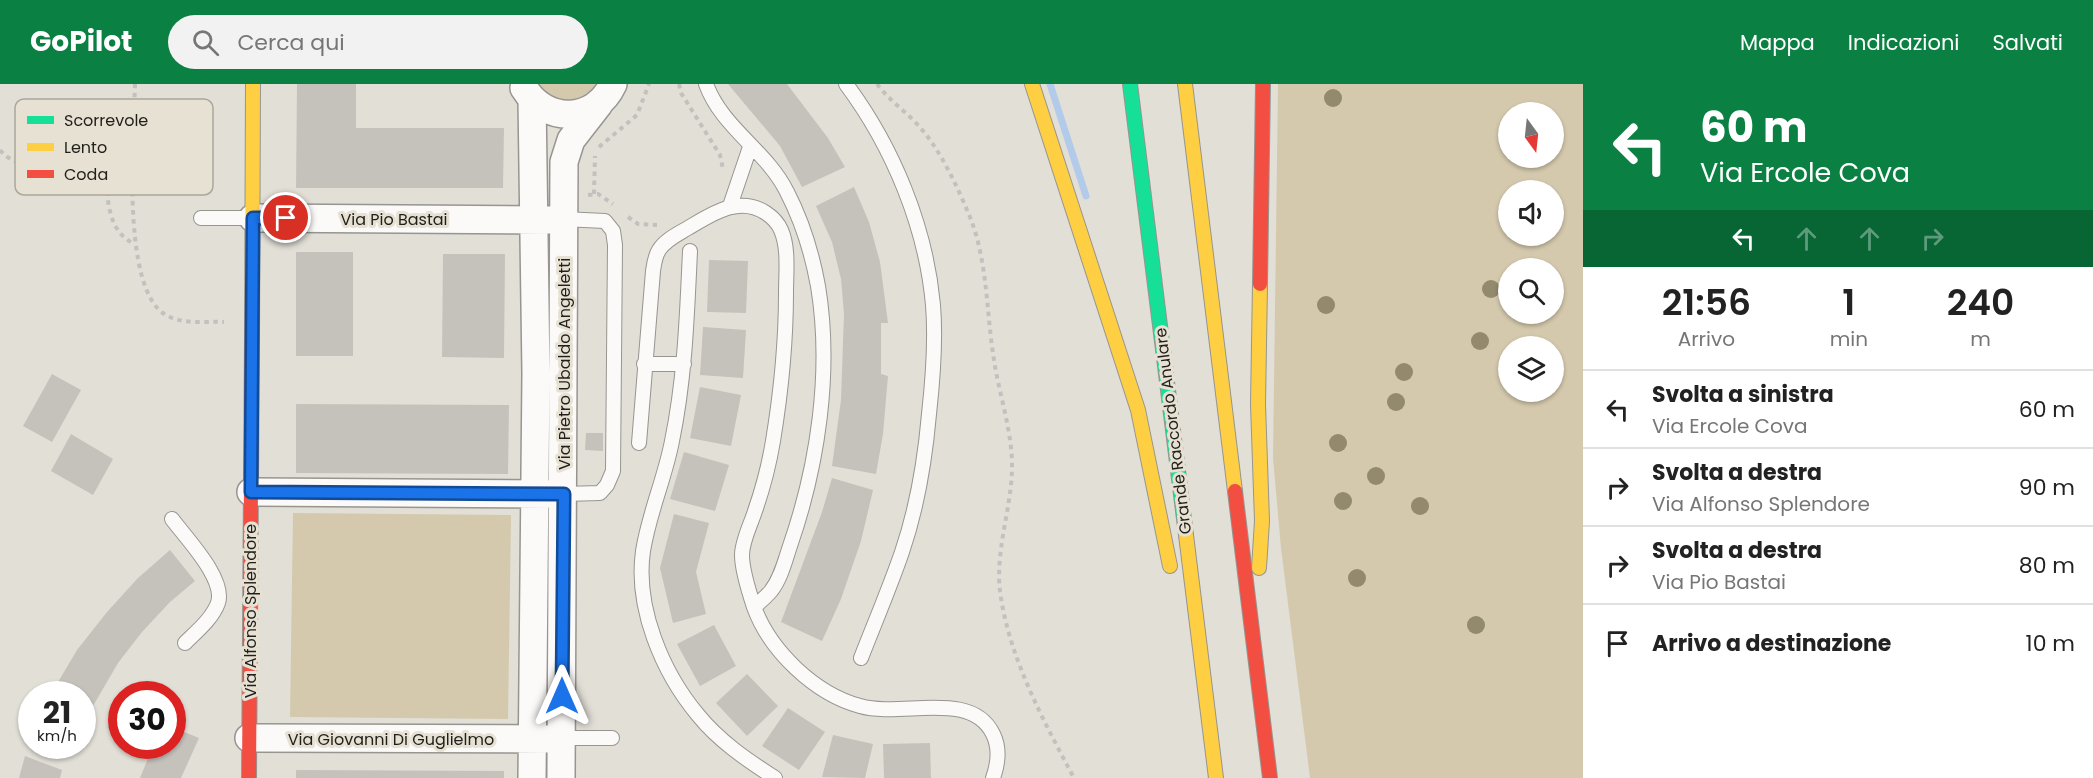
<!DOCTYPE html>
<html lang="it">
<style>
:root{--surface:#fff;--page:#f2f2f2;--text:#222;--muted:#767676;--line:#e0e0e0;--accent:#0b8043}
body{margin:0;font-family:Poppins,sans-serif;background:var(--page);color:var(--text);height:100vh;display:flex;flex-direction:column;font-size:22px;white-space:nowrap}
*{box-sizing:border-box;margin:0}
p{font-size:20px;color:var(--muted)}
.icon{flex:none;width:33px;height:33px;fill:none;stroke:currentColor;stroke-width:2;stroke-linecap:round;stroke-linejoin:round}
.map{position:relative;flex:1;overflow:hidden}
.drawer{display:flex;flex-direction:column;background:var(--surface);width:510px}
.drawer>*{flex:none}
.hud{background:#0b8043;color:#fff;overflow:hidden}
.needle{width:39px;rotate:165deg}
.buttons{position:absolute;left:1498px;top:18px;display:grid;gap:12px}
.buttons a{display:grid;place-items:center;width:66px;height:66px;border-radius:50%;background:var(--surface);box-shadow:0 2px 4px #0004;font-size:30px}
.speed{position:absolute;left:18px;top:597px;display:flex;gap:12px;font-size:30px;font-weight:700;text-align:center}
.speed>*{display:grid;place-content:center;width:78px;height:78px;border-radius:50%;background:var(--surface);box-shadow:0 2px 4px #0004;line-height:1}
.speed small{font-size:15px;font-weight:400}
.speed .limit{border:9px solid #d22;background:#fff;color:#111}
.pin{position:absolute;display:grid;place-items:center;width:51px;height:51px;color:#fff;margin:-26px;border:3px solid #fff;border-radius:50%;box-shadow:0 2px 6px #0007}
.me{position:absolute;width:66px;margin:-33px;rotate:0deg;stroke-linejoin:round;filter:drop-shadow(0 0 4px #0008)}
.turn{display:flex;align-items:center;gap:21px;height:126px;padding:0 18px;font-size:27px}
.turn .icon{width:78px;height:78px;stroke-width:2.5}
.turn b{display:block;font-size:42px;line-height:51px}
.lanes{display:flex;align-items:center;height:57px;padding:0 18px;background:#0003;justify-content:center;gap:30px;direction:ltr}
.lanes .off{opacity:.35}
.eta{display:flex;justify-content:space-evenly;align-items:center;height:102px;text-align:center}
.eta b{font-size:36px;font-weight:600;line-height:42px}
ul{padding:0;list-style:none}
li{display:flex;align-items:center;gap:18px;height:78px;padding:0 18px;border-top:2px solid var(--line)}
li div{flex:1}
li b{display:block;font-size:22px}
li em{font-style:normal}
header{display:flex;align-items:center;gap:36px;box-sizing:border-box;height:84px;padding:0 30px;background:var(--accent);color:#fff}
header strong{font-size:28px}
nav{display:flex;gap:33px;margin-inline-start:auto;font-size:21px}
.search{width:420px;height:54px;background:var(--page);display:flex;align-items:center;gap:15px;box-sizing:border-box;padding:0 21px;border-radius:33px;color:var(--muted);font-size:22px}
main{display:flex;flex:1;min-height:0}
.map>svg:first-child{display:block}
</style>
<header>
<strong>GoPilot</strong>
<div class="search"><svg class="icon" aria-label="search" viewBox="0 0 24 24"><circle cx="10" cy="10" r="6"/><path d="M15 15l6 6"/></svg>Cerca qui</div>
<nav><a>Mappa</a><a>Indicazioni</a><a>Salvati</a></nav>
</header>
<main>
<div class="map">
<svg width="1583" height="694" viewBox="0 0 1583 694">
<rect width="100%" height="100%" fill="#e2dfd7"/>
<path fill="#d4c9ad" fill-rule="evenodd" d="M538,0h58c-15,21 -43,21 -58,0z
M1278,0h305v694h-273l-29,-230 -8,-90zM1509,28h45v46h-45zM1509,106h45v46h-45zM1509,184h45v46h-45zM1509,262h45v46h-45z
M293,429l218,2 -3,204 -218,-2z"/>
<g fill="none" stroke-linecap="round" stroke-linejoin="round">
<path stroke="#b2cbea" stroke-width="7" d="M1050,0l36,112"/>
</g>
<path fill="#c5c2bc" d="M297,0h59v44h148l-1,60h-207z
M728,0h59l41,54 17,29 -43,20 -22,-41z
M854,103l15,35 11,40 8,61h-7v51l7,2 -5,58 -7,40 -44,-8 9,-66 3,-86 -3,-35 -9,-37 -16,-36z
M296,168h57v104h-57z
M443,170h62l-1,104 -62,-1z
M709,176l39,1 -2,52 -39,-1z
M703,243l43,3 -3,48 -43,-3z
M52,290l29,16 -29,52 -29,-16z
M700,303l41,8 -10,51 -41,-8z
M296,320l213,1 -1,69 -212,-1z
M586,349h17v18l-18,-1z
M71,350l42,25 -20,36 -42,-24z
M684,368l45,13 -14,46 -45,-12z
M832,394l41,12 -12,51 -20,58 -19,42 -41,-19 41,-110z
M674,430l35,9 -13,49 10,42 -33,9 -13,-55z
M170,466l25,31 -25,21 -28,30 -24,31 -36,62v-31h-31l26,-44 30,-38 31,-34z
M714,541l22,41 -36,20 -23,-42z
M747,590l31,32 -31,30 -31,-33z
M788,624l37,24 -26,38 -37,-24z
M172,643l27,11 -18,40h-41l13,-32h19z
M833,651l40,9 -8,34 -43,-1z
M930,659l1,35h-47l-1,-34z
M45,662h27l-4,8z
M25,672l37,14 -2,8h-41z
M296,686l208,1v7h-208z"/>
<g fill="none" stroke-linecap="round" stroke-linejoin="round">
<g stroke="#979590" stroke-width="16">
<path id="lane" d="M706,0c16,44 61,67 81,108 15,29 25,61 31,94 14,85 0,179 -28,260 -5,15 -9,32 -19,45 -5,6 -11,11 -17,16
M846,0c47,63 80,143 87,221 3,36 0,73 -4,109 -4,46 -12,94 -27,138 -12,35 -27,70 -41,106
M730,122l20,-59
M201,134h52
M563,135l42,2 8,10 2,14 -2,226 -6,14 -7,8 -36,1
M690,167c-3,64 -5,127 -18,190 -7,37 -23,72 -29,110 -8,56 19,121 55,164 21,26 49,45 77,63
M644,280h40
M639,359l14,-172c1,-7 2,-15 6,-21 6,-10 19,-16 29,-22 24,-14 51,-33 78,-15 6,4 12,10 15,17 8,18 5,43 5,63 0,49 -5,99 -13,148 -4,24 -10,47 -18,70 -4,13 -13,30 -13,44 0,16 7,37 12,52 16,44 61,87 106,99 42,12 111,-17 133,28 7,14 5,30 0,44
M172,435c14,19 54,60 46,84 -6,16 -21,28 -33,40
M561,654h51"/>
</g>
<g stroke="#979590" stroke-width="30">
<path id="street" d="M524,4c22,36 71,35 89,-4
M532,15l4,275 -4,404
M253,134l299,2
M251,408l302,2
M249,654l302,1
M561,694l3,-616 7,-22 28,-36"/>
</g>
<g stroke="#979590" stroke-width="16">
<path id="fast" d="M1130,0l56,451"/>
</g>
<g stroke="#979590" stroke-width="16">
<path id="slow" d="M1032,0l106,326 32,156
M1185,0l50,407
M252,252l1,-252
M1186,451l30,243
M1259,484l3,-47 -4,-117 2,-120"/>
</g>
<g stroke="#979590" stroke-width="16">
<path id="jam" d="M1260,200l3,-200
M1235,407l35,287
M249,694l3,-442"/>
</g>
<path stroke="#c2c1be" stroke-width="4" stroke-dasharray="4.5 4.5" stroke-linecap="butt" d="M135,0c-1,48 -15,206 31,231 17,10 39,6 58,7
M679,0l2,9 39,62 3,14
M877,0c12,16 28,27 42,42 22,25 38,60 51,91 18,46 16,94 24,143 5,33 17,68 18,102 1,46 -19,90 -11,136 10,63 43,124 73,180
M599,63l38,-32 12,-31
M0,66c15,18 41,19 57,0 7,-8 12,-20 17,-29l19,-6c27,28 -5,109 42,129
M594,110l1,-38
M588,111l10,-1 15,10
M628,133l10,7 19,1"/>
<use href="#lane" stroke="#fbfaf9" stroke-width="14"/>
<use href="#street" stroke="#fbfaf9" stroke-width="27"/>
<use href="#fast" stroke="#16e098" stroke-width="14"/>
<use href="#slow" stroke="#ffcf43" stroke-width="14"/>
<use href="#jam" stroke="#f24e42" stroke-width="14"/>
</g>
<g fill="#93896d">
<circle cx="1333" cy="14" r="9"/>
<circle cx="1491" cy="205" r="9"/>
<circle cx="1326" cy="221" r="9"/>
<circle cx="1480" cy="257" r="9"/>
<circle cx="1404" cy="288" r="9"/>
<circle cx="1396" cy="318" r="9"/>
<circle cx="1338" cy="359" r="9"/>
<circle cx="1376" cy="392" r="9"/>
<circle cx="1343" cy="417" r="9"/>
<circle cx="1420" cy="422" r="9"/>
<circle cx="1357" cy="494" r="9"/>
<circle cx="1476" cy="541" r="9"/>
</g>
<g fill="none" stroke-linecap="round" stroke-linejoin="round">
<g stroke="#114b97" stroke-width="15">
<path id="route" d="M286,134h-33l-2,274 313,2 -2,202"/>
</g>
<use href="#route" stroke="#1a73e8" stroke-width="10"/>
</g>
<g text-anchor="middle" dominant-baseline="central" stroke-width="6" stroke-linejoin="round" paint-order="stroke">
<g font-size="16" fill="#211f1a" stroke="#e6e1d3">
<text x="394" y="135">Via Pio Bastai</text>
<text transform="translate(564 280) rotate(-90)">Via Pietro Ubaldo Angeletti</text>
<text transform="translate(1173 347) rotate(-97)">Grande Raccordo Anulare</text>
<text transform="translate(250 527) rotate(-90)">Via Alfonso Splendore</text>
<text x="391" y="655">Via Giovanni Di Guglielmo</text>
</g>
</g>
<rect x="15" y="15" width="198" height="96" rx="9" fill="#e6e1d3" stroke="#aba79c" stroke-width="1.5"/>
<rect x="27" y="32" width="27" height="8" fill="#16e098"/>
<rect x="27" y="59" width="27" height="8" fill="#ffcf43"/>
<rect x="27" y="86" width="27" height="8" fill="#f24e42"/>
<g font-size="16" fill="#211f1a">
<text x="64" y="42">Scorrevole</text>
<text x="64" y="69">Lento</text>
<text x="64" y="96">Coda</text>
</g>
</svg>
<div class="buttons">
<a><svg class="needle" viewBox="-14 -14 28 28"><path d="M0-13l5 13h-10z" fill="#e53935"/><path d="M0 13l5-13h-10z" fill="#767676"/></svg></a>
<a><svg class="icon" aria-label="sound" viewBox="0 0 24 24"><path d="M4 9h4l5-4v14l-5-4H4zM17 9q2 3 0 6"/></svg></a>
<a><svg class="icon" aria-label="search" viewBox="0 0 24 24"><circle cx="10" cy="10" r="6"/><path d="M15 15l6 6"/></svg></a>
<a><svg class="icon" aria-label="layers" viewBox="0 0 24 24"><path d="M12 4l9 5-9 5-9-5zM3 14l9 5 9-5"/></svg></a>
</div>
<div class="speed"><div>21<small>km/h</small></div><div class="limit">30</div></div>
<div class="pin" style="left:286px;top:134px;background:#d93025"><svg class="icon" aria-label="arrive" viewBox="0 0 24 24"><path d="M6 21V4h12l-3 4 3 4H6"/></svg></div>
<svg class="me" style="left:562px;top:612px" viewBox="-20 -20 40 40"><path d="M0-17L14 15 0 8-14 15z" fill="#1a73e8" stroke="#fff" stroke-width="4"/></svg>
</div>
<section class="drawer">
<div class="hud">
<div class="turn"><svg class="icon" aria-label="left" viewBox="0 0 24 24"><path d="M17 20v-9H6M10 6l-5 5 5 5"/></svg><div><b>60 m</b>Via Ercole Cova</div></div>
<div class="lanes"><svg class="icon" aria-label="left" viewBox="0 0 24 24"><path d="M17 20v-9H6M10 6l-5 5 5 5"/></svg><svg class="icon off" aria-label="ahead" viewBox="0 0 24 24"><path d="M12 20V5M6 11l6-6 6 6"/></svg><svg class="icon off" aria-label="ahead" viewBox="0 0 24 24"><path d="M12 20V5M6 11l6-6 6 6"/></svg><svg class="icon off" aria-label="right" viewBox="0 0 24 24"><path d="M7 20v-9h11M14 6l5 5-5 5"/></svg></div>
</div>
<div class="eta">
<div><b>21:56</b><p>Arrivo</p></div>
<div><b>1</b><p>min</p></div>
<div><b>240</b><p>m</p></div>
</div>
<ul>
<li><svg class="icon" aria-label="left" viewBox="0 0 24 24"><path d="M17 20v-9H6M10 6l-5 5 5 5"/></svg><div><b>Svolta a sinistra</b><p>Via Ercole Cova</p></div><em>60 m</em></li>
<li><svg class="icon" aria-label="right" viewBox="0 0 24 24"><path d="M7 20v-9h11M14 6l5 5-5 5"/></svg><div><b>Svolta a destra</b><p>Via Alfonso Splendore</p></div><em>90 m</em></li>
<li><svg class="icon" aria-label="right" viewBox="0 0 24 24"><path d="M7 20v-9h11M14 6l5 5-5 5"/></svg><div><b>Svolta a destra</b><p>Via Pio Bastai</p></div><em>80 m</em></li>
<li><svg class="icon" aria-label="arrive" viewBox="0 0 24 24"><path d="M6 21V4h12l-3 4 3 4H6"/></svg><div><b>Arrivo a destinazione</b></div><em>10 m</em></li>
</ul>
</section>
</main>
